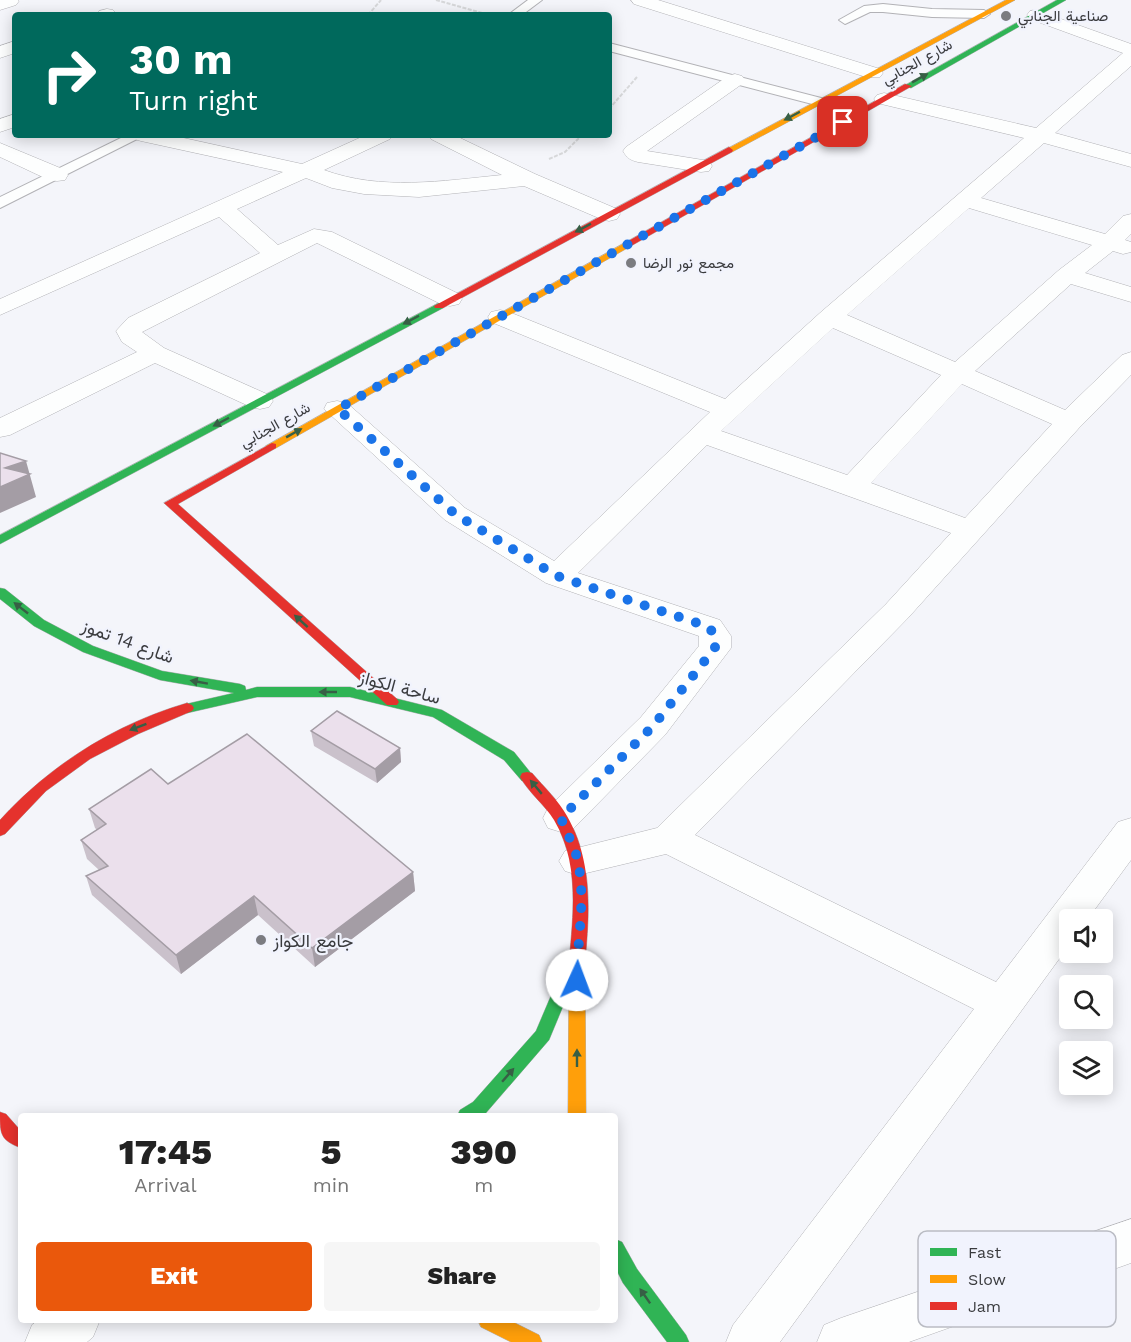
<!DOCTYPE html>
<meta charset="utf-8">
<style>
:root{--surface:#fff;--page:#f6f6f6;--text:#222;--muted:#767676;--accent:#ea580c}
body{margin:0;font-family:"Work Sans",Vazirmatn,sans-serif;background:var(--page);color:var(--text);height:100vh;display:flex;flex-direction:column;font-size:22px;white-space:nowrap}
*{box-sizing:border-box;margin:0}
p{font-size:20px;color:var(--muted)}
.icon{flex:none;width:33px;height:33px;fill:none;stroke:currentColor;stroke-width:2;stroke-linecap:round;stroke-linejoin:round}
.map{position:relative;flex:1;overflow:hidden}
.details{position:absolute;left:18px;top:1113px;width:600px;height:210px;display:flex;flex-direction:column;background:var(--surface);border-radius:6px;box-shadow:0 3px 15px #0003}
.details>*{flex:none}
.guide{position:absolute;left:12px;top:12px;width:600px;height:126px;border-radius:6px;box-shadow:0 3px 15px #0003;background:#00695c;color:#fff;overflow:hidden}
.tools{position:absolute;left:1059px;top:909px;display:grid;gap:12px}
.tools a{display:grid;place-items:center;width:54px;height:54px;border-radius:6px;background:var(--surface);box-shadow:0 3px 15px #0003;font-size:30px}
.pin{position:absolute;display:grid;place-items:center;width:51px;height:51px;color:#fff;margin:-26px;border-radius:12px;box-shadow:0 3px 9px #0006}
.me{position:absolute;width:66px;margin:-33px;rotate:2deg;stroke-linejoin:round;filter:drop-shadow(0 0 4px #0008)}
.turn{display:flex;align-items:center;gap:21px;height:126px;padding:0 18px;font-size:27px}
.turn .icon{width:78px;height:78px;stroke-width:2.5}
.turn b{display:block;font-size:42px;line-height:51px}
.eta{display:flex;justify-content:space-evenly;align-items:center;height:102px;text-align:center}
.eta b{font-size:36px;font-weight:800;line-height:42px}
.action{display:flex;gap:12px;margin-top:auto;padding:12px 18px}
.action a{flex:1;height:69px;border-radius:6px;background:var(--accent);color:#fff;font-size:24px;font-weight:800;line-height:69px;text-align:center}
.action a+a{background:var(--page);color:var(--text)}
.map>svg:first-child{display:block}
</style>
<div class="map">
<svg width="1131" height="1342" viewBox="0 0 1131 1342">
<rect width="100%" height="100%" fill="#f4f5fa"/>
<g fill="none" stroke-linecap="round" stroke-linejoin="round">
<g stroke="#b2b2b6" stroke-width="2">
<path id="lane" d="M528,0h14l-20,15h-14z
M883,4l49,5 52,1 6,4 -6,4 -52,-1 -49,-5h-13l-25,12 -6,-4 25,-14z
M609,43l216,56 2,3 -7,4 -211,-55z
M127,135h18l-145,73v-11z"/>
</g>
<g stroke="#b2b2b6" stroke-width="1">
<path id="street" d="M0,0h18l1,1 -3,4 -16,5z
M631,0h27l222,69 3,4 -3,4h-14l-232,-73z
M107,9l6,1 3,4 -20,1 3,-4z
M1036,10l95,34v22l-76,67 76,21v13l-87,-24 -63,55 124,36 18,-18 8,-2v20l-6,6 6,2v10l-8,2 -10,-3 -28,22 46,14v15l-60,-18 -96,87 90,39 57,-55 9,-3v23l-52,53 -171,190 -213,217 301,147 122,-160 13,-4v42l-44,60h-17v24l-290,398h-54l7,-17 241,-316 -308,-155 -88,21 -13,-4 -6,-10 6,-10 92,-23 229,-224 65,-71 -244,-88 -129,128 142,47 11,16v12l-66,87 -91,93 -13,4 -13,-4 -5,-10 5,-10 93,-91 58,-71v-10l-153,-53 -101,-63 -121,-111 3,-6 10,-2 10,2 118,105 89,53 156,-149 -219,-90 -3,-5 3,-5 9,-2 9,2 216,87 96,-87 203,-174 -147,-35 -3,-4 3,-4 7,-2 152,35 87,-75 -93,-34 -3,-4 3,-4zM969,208l123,37 -33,25 -104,92 -108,-47zM833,328l108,47 -94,100 -126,-44zM962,384l90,40 -87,94 -94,-35z
M15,41v12l-15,5v-12z
M735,74l7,2 3,4 -3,4 -95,67 62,10 3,5 -3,5 -8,1 -63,-10c-8,-2 -11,-4 -15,-11l3,-4 102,-71z
M15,114v13l-15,5v-13z
M131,135h39l132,29 64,-29h27l-3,4 -66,31c57,21 118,11 178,5l-71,-36 -3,-4h26l81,39 82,35 3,5 -3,5 -8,2 -8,-2 -77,-33 -105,11 -55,-3 -32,-6 -26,-10 -69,31 41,36 36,-16 18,3 127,62 3,5 -3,5 -9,2 -9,-2 -124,-61 -175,89 22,16 105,47 4,6 -4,6 -9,2 -9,-2 -96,-44 -145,72 -10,2v-19l137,-66 -15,-10 -6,-11 12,-13 132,-65 -41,-36 -219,98v-16l283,-127 -142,-31 -7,-2z
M0,143l65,27 3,5 -3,5 -8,1 -8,-1 -49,-23z
M1131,1219v44l-222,79h-92l7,-17 17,-7z
M38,1320h62l-7,17 -6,5h-62l7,-17z"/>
</g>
<g stroke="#b2b2b6" stroke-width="1">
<path id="fast" d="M1057,0h9l-155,88 -7,-2z
M439,303l5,3 -1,2 -443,236v-9z
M0,588l5,1 39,31 49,26 69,25 78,13 5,2 1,4 11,-3h93l92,23 72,42 20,25 -2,4h-10l-18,-21 -71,-43 -83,-20h-93l-70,16 -5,-2 -2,-3 2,-3 52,-12 -74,-13 -77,-28 -49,-26 -34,-27z
M578,944l6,2 2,5 -37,89 -64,74 -4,2h-24l3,-6 13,-8 63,-71 34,-80 2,-5z
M615,1239l7,3 15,27 49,66 3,7h-22l-44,-59 -8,-16z"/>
</g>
<g stroke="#b2b2b6" stroke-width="1">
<path id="slow" d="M1006,0h9l-283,152 -7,-2z
M628,241l5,3 -2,2 -355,202 -4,1 -6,-3z
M577,964l6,2 2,5 1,145h-18l1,-145 2,-5z
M478,1320h31l30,15 3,7h-31l-30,-15z"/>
</g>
<g stroke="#b2b2b6" stroke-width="1">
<path id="jam" d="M905,84l7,2 -281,160 -8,-2z
M729,147l4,3 -1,2 -289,156h-8l-1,-2z
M272,443l4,1v4l-98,56 219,195 2,3 -2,3h-10l-223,-202z
M187,703l5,2 2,3 -2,3 -54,23 -48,25 -44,32 -41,43 -5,2v-16c50,-55 115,-96 187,-117z
M527,772l5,1c12,14 27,28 35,43 24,42 23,88 19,135l-2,5 -6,2 -6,-2 -2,-5c4,-44 8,-91 -16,-131 -9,-15 -25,-27 -34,-43l2,-4z
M0,1112l6,2 15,17v17c-21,-8 -21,-14 -21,-36z"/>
</g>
<path stroke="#d7d8da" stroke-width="2" stroke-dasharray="4 1.5" stroke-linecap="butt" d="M436,0l53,15
M368,15l13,-15
M609,109l28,-32
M549,159l16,-7 17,-17"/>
<use href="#lane" fill="#fdfefe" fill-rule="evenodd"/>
<use href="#street" fill="#fdfefe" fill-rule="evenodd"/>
<use href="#fast" fill="#30b455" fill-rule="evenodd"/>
<use href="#slow" fill="#ff9f0a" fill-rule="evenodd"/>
<use href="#jam" fill="#e5322d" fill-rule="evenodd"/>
</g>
<path fill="#cac1cb" d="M311,731l89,17 1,14 -24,21 -63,-37z
M168,784l245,88 2,19 -100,76 -57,-52 -77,59 -89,-79 -6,-19 13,-6 -12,-11 -6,-19 16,-10 -2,-2 -6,-19z"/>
<path fill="#a49da5" d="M26,461l10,36 -36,16v-26l5,-19z
M400,748l1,14 -24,21 -2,-14z
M413,872l2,19 -100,76 -3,-19z
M254,896l4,19 -77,59 -5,-19z"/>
<path fill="#ebe0ec" stroke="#a49da5" stroke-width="1.5" d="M0,453l26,8 -21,7 25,6 -30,13z
M337,711l63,37 -25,21 -64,-38z
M247,734l166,138 -101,76 -58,-52 -78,59 -90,-79 22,-10 -27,-26 25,-16 -17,-15 62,-40 17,15z"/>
<defs><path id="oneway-solid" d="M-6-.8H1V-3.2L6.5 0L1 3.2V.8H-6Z" transform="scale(1.5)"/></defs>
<g fill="#375f45">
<use href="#oneway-solid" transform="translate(920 78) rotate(-29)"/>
<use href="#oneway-solid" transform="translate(792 116) rotate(152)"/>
<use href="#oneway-solid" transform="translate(583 228) rotate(152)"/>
<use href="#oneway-solid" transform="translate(411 320) rotate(152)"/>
<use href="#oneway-solid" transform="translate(221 422) rotate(152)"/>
<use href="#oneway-solid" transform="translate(294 433) rotate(-29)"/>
<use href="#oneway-solid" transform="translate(21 608) rotate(-142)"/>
<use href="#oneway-solid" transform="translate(301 621) rotate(-138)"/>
<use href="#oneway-solid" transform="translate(199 682) rotate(-170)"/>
<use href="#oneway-solid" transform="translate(328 692) rotate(180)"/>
<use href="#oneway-solid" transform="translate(138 727) rotate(159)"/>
<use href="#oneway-solid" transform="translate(536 787) rotate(-130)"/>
<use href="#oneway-solid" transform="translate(577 1058) rotate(-90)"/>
<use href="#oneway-solid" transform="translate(508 1075) rotate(-49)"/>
<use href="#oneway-solid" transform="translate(645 1296) rotate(-125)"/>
</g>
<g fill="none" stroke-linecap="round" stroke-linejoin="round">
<path stroke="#1a73e8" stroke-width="10" stroke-dasharray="0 18" d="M577,980c0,-40 9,-79 1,-118 -3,-15 -12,-30 -17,-44l92,-92 62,-78v-12l-6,-9 -152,-51 -102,-62 -117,-105 505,-287"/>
</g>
<g fill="#7b7c80" stroke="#f1f3fd" stroke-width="2">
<circle cx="1006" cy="16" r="6"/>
<circle cx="631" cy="263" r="6"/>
<circle cx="261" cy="940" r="6"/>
</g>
<g text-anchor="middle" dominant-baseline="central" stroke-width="4.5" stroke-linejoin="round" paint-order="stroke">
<g font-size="15" fill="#3a3b3e" stroke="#f1f3fd" text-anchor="start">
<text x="1018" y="16">صناعية الجنابي</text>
<text x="643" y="263">مجمع نور الرضا</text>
</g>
<g font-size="15" fill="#3a3b3e" stroke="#f1f3fd">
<text transform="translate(917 62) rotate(-29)">شارع الجنابي</text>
<text transform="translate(275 425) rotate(-29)">شارع الجنابي</text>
</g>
<g font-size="18" fill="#3a3b3e" stroke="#f1f3fd">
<text transform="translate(128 641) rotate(20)">شارع 14 تموز</text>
<text transform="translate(400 687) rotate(15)">ساحة الكواز</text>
</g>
<g font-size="18" fill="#3a3b3e" stroke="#f1f3fd" text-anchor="start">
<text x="273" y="940">جامع الكواز</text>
</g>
</g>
<rect x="918" y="1231" width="198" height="96" rx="9" fill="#f1f3fd" stroke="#babcc4" stroke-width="1.5"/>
<rect x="930" y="1248" width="27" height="8" fill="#30b455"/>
<rect x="930" y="1275" width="27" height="8" fill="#ff9f0a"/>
<rect x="930" y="1302" width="27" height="8" fill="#e5322d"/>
<g font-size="16" fill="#3a3b3e">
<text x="968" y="1258">Fast</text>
<text x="968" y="1285">Slow</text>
<text x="968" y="1312">Jam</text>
</g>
</svg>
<div class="tools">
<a><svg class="icon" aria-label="sound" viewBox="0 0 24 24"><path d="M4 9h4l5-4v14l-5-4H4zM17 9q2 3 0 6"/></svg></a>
<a><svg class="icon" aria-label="search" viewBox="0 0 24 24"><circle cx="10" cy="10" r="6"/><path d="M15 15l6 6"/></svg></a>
<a><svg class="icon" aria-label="layers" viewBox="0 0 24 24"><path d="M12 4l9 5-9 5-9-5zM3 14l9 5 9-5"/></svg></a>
</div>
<div class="pin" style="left:843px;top:122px;background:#d93025"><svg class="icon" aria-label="arrive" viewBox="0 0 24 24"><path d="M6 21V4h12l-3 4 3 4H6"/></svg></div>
<svg class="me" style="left:577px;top:980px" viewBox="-20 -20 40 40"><circle r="19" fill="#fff"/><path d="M0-13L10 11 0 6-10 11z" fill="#1a73e8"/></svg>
<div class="guide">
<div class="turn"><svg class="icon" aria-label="right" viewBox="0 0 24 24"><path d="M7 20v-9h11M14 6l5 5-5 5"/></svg><div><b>30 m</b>Turn right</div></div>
</div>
<section class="details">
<div class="eta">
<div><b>17:45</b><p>Arrival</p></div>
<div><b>5</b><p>min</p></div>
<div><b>390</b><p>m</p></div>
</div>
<div class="action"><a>Exit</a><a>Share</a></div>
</section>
</div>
